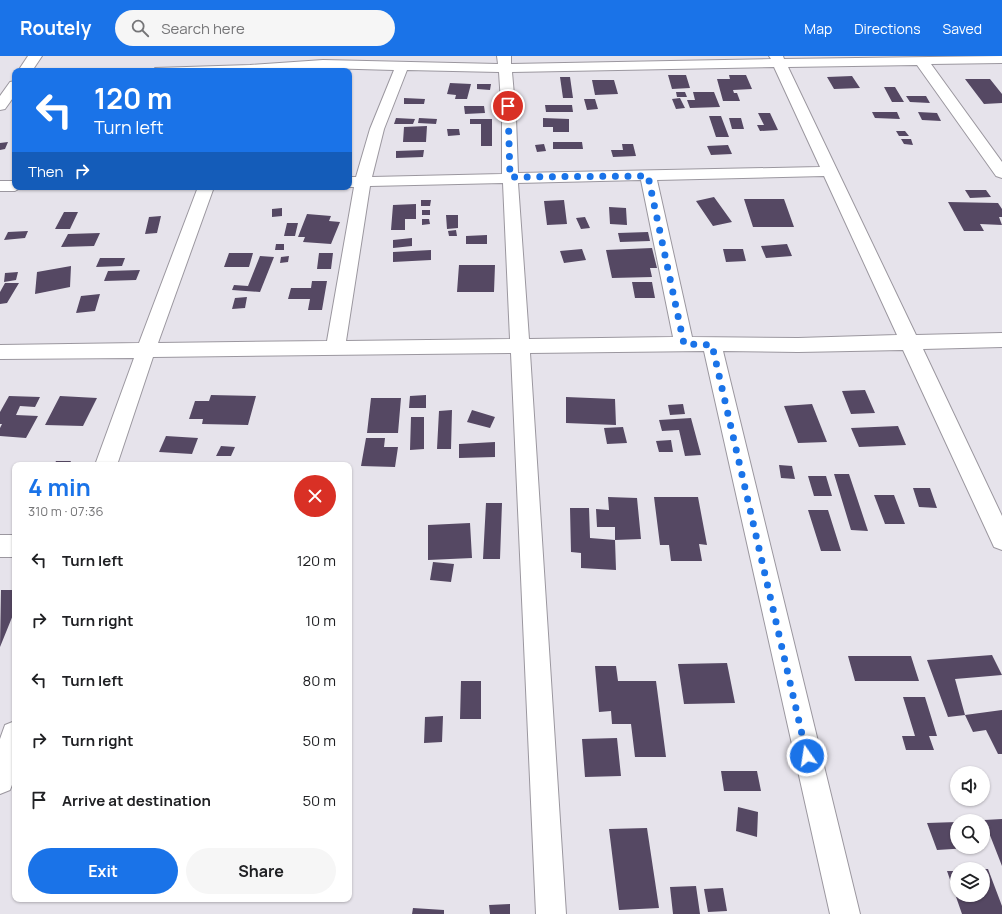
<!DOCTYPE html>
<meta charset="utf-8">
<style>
:root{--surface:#fff;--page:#f6f6f6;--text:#202124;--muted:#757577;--accent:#1a73e8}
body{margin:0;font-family:Manrope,sans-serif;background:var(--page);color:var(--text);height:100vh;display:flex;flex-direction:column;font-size:15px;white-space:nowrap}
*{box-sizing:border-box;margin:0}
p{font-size:13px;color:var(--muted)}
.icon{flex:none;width:22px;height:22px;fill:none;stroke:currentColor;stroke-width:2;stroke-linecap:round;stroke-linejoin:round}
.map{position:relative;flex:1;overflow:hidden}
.drawer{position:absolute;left:12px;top:406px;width:340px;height:440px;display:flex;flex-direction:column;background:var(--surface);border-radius:8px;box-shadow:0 1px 3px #0004}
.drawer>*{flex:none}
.banner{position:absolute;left:12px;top:12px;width:340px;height:122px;border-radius:8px;box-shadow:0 1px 3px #0004;background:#1a73e8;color:#fff;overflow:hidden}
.buttons{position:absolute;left:950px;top:710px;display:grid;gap:8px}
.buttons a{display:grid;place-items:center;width:40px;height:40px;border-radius:50%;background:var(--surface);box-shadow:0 1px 3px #0004;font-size:20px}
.pin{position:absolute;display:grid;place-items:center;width:34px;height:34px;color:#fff;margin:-17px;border:2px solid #fff;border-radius:50%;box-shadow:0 1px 4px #0007}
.me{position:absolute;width:44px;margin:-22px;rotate:347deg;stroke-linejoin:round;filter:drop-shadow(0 0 3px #0008)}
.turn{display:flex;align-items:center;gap:14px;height:84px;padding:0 16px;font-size:18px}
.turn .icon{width:52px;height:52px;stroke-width:2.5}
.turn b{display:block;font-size:28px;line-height:34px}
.then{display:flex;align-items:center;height:38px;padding:0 16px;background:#0003;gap:8px;font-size:15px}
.round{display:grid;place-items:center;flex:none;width:42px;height:42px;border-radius:21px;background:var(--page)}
.headline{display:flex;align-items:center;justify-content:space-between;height:68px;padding:0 16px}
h1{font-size:24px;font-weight:700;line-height:30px;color:var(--accent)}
.button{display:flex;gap:8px;margin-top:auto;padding:8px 16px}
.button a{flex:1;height:46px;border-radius:24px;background:var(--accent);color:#fff;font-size:16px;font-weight:700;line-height:46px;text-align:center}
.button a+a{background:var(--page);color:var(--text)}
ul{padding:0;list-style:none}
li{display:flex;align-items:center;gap:12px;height:60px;padding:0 16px}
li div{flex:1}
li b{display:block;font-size:15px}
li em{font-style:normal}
header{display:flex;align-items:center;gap:24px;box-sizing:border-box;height:56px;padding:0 20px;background:var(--accent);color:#fff}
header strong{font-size:19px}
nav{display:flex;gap:22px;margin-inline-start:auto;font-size:14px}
.search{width:280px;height:36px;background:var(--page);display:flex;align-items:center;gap:10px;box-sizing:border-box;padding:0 14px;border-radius:22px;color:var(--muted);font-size:15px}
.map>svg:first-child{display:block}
</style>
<header>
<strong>Routely</strong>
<div class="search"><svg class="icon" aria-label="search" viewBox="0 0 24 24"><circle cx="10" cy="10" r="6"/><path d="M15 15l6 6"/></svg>Search here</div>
<nav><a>Map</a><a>Directions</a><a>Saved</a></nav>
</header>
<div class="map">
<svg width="1002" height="858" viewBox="0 0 1002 858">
<rect width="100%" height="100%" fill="#e6e3eb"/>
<path fill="#554863" d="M668,19h18l4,13 -18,1z
M729,19h17l6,14 -19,1 1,3h3l3,8h-17l-6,-22h13z
M852,20l8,12 -26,1 -7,-12z
M560,21h10l3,21h-10z
M965,23h25l12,15v9l-18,1z
M592,24h22l4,14 -23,1z
M450,27l21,1 -4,15h-12l1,-4 -9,-1z
M477,28h14l-1,6 -13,-1z
M884,31h11l9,15h-12z
M676,36h9l2,5h-10z
M693,36h21l6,15 -30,1 -3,-8h8z
M906,40h20l4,7 -20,-1z
M404,42l21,1 -1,5h-20z
M680,42l5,10 -9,1 -4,-10z
M584,43h11l3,10 -11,1z
M545,49h27l1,7h-27z
M464,50h20l1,7 -20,1z
M872,56h25l3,7 -25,-1z
M918,56l19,1 4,8 -19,-1z
M758,57h12l8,17 -18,1 -3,-6h7z
M709,60h12l8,21h-13z
M396,62l19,1 -2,5h-19z
M419,62l18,1 -1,5 -18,-1z
M543,62l26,1v13h-16v-5h-10z
M729,62h12l3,11h-12z
M470,63h22v27h-11v-22h-11z
M427,70l-1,16h-23l1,-15z
M447,73h12l1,6 -12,1z
M896,75h9l4,5h-10z
M901,83h10l2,6 -9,-1z
M8,86l-3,7 -5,1v-7z
M553,86h29l1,7h-30z
M544,88l2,7 -9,1 -2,-7z
M622,88h11l3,12 -23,1 -2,-7h12z
M728,89l4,9 -21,1 -4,-9z
M424,94l-1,7 -27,1v-7z
M965,134h21l5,7 -21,1z
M714,141l18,25 -19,4 -17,-25z
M744,143h40l10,28h-41z
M421,144h10l-1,6h-9z
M564,144l3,24 -20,1 -3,-24z
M948,146l50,1 4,6v8h-3l3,8 -22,-1 4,7h-20z
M416,148v15h-11v11h-14l2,-25z
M609,151l17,1 1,17 -17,-1z
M282,152v8l-10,1v-8z
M422,154h8v5h-8z
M64,156h14l-8,17h-15z
M307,158l24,2 -2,5 11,1 -9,22 -28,-2 2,-5h-7z
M446,159h12v13l-11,1z
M161,160l-4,17 -12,1 4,-17z
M585,161l5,11 -9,1 -5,-11z
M422,163h7l1,5 -8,1z
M287,167h11l-3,13h-11z
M456,174l1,6h-8l-1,-5z
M28,175l-3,7 -21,2 4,-8z
M648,176l2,9 -30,1 -2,-9z
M100,177l-6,13 -33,1 7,-13z
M487,179v9h-21v-8z
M412,182v8l-19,2v-8z
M276,188h8v6h-9z
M787,188l5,12 -26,2 -5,-12z
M652,192l5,20h-7l2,9 -40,1 -6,-28z
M582,193l4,11 -22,3 -4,-12z
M723,193h20l3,12 -20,1z
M431,194v10l-38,2v-10z
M229,197h24l-4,14h-25z
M319,197h14l-2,16h-14z
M260,200l14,1 -14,35 -28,-2 2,-5 14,1z
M289,200l-1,6 -8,1 1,-6z
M100,202h25l-3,8 -26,1z
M459,209h36l-1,27h-37z
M71,210l-1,21 -35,7 2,-22z
M140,214l-4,10 -32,1 4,-10z
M18,216l-2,8 -12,2 1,-9z
M312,225h15l-5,29h-14l2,-11h-22l3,-11h20z
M632,226h20l3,16h-20z
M5,227h14l-12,20 -7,1v-12z
M100,238l-5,17 -19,2 5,-17z
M247,241l-2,11 -13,1 3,-11z
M865,334l10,23 -24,1 -9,-23z
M211,339l45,1 -8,29 -46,-1 1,-5h-14l6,-18h14z
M426,339v13h-17l1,-12z
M9,340l31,1 -5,10 -15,-1 -4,9 22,1 -12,22 -26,-2v-8l2,-4h-2v-12z
M60,340l37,2 -14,28 -38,-1z
M566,341l49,2 1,26 -50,-2z
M371,342h30l-3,35h-31z
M683,348l2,10 -15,1 -2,-10z
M812,348l15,38 -29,1 -14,-37z
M452,354l-1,39h-14l2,-38z
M472,354l23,7 -5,11 -23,-6z
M411,361h13v32l-14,1z
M691,362l10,37 -16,1 -6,-26 -17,1 -3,-11z
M898,370l8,19 -47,2 -8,-19z
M623,371l4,16 -20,1 -3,-16z
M166,380l32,2 -6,16 -33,-2z
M366,382h19l-1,9h14l-3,20 -34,-1z
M671,384l2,12h-14l-3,-11z
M495,386v15l-36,1v-14z
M221,390l14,1 -4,9h-15z
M56,405h15l-2,4h-15z
M779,409l13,1 3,13 -14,-1z
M834,418h15l19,57 -17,-1z
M808,420h18l6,20h-18z
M913,432h17l7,20 -18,-1z
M874,439h20l11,29h-20z
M608,441l29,1 4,41 -26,1 1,30 -35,-2v-15l-10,-1 -1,-44h19l1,30 25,2v-13h-18l-1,-18 13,1z
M654,441h44l9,48 -8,-1 3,17h-31l-2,-16h-9z
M486,447h16l-2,56h-17z
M808,454h20l13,41h-20z
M470,467l2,35 -44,2v-35z
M433,506l21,2 -3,18 -21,-2z
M1,534h14v20l-15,37z
M992,599l10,20 -47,4 10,36 -17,2 -21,-57z
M848,600h63l8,25h-64z
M727,607l8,40 -51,1 -6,-40z
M595,610h21l2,15h38l10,76h-31l-4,-33h-19l-1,-13 -12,1z
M461,625h20v38h-21z
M903,641h22l12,39h-8l5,14h-28l-4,-14h13z
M1002,654v44h-4l-12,-24 -13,2 -8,-17z
M443,660l-1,26 -18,1 1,-26z
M617,682l4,38 -36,1 -3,-38z
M721,715h36l4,20h-37z
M738,751l20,5 -1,25 -21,-6z
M1002,763v47l-18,-46z
M957,766v25l12,1 -32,2 -10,-27z
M647,772l12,80 -40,2 -10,-81z
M983,813h5l14,37v8h-40l-15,-43h10v24h26z
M696,830l4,28h-27l-3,-27z
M723,832l4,23 -19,1 -4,-23z
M510,848v10h-20l-1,-9z
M413,852l31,2v4h-32z"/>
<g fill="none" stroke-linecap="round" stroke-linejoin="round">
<g stroke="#9b979f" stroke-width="2">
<path id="street" d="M28,0h14l-10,15h-14z
M497,0h14v8l260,-5 -2,-3h14l1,3 218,-3v7l-71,1 71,98v16l-6,-2 -79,-111 -129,2 128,268 86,-2v14l-79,2 79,167v34l-8,-3 -91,-197 -105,2 -75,-1 137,563h-30l-126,-563 -174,2 36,561h-30l-25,-561 -358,4 -36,108h-22l39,-107 -134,1v-14l139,-2 59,-156h16l-56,156 169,-2 27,-154h-5v-10h7l14,-48 24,-59 -71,-2 -43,3h-127l2,-3 95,-3 73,-5 175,4zM774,11l46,100 -302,6 -2,-55 -4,-46zM407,14l92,2 3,46v56l-130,3 12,-48zM824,120l73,159 -99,3 -106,-1 -35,-157zM641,124l32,157 -144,2 -11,-156zM503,127l7,156 -164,2 24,-155z
M15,25v14l-10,14 -5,1v-14l10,-14z
M0,125h15v6h7l-7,4h-15z
M0,479h15v22h-15z
M15,665v56l-5,13 -10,4v-55l5,-14z"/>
</g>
<use href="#street" fill="#fff" fill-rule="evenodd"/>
</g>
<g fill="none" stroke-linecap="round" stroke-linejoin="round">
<path stroke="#1a73e8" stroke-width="7" stroke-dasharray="0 12.6" d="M508,50l2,71 138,-1 36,168 28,1 95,411"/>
</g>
</svg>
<div class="buttons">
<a><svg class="icon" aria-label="sound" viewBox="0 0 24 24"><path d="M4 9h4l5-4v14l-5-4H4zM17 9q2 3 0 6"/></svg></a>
<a><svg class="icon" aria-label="search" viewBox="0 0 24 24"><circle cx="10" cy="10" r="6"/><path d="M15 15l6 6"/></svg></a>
<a><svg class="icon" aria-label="layers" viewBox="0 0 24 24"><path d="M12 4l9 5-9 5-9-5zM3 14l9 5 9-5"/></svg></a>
</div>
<div class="pin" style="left:508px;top:50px;background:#d93025"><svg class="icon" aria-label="arrive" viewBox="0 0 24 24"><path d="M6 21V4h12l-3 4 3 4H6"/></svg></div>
<svg class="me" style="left:807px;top:700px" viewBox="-20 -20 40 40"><circle r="17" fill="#1a73e8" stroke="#fff" stroke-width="3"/><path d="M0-11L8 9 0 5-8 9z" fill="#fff"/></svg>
<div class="banner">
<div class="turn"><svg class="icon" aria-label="left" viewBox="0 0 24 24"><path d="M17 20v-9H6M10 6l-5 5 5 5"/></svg><div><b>120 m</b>Turn left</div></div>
<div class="then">Then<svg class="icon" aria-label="right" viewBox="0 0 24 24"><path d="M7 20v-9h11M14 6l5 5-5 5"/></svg></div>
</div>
<section class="drawer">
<div class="headline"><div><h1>4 min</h1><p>310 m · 07:36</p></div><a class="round" style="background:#d93025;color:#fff"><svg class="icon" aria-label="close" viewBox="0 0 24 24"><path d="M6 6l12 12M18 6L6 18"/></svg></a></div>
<ul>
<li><svg class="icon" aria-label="left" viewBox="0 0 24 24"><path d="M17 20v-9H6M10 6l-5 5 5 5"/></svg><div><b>Turn left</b></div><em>120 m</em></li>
<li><svg class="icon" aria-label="right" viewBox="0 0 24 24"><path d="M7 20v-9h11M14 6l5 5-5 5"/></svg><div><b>Turn right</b></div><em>10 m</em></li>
<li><svg class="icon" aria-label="left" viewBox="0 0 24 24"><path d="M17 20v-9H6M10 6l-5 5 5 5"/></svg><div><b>Turn left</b></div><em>80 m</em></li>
<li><svg class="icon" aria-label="right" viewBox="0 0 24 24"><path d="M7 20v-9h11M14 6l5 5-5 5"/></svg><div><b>Turn right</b></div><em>50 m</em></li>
<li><svg class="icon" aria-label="arrive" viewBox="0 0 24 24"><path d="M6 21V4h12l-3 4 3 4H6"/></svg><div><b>Arrive at destination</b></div><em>50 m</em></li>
</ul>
<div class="button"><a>Exit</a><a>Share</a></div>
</section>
</div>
